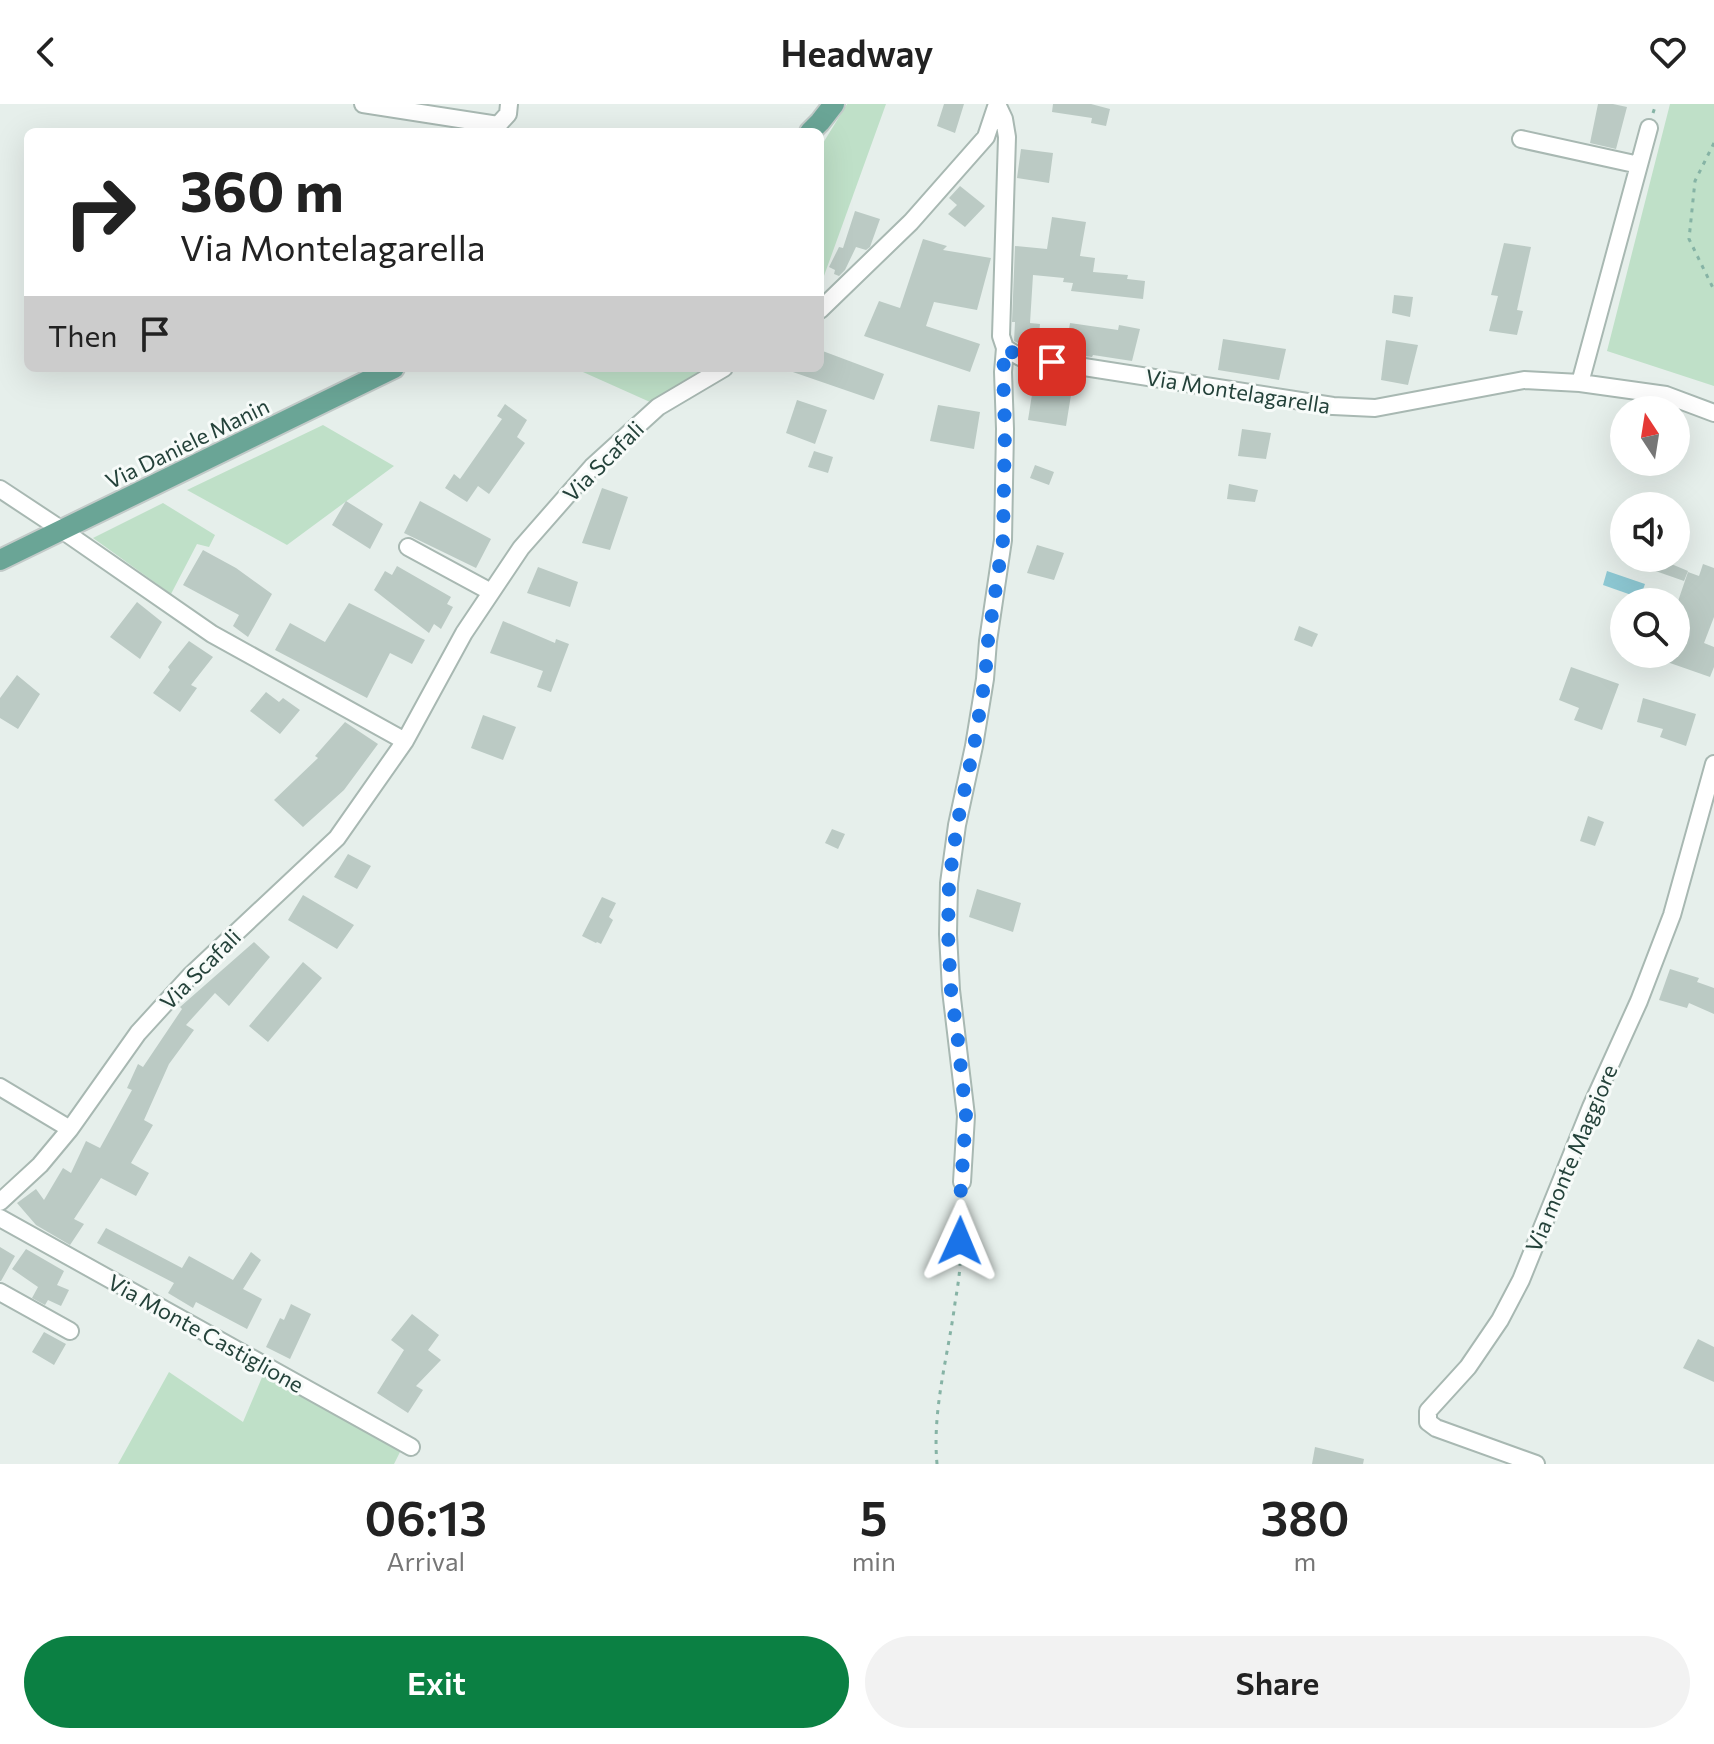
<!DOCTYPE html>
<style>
:root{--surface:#fff;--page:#f2f2f2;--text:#222;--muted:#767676;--accent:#0b8043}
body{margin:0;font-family:Commissioner,sans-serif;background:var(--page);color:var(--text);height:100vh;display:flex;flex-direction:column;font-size:30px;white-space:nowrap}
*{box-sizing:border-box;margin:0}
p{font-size:26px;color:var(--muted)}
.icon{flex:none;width:44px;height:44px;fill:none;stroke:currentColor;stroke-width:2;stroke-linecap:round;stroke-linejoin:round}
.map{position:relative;height:1360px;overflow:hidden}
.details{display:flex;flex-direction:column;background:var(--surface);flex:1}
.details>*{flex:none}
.hud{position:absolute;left:24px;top:24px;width:800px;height:244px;border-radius:12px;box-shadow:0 8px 32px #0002;background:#fff;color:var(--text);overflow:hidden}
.needle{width:52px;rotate:348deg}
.controls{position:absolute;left:1610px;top:292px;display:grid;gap:16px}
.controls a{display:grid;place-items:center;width:80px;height:80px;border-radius:50%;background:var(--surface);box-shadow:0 8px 32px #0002;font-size:40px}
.pin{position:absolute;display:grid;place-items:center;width:68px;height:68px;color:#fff;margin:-34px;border-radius:16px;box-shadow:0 4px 12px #0006}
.me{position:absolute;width:88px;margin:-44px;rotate:1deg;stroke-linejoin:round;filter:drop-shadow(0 0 6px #0008)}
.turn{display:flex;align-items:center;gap:28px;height:168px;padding:0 24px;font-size:36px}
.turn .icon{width:104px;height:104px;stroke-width:2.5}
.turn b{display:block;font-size:56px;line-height:68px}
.then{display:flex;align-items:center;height:76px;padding:0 24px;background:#0003;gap:16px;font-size:30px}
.eta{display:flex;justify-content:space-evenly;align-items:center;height:136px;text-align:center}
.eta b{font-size:48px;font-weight:600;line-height:56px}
.primary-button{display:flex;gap:16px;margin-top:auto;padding:16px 24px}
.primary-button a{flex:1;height:92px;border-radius:48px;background:var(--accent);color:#fff;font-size:32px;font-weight:600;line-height:92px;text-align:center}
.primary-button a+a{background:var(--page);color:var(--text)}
header{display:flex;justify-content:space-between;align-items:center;height:104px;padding:0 24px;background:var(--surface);font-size:36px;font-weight:600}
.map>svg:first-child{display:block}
</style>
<header><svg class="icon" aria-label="back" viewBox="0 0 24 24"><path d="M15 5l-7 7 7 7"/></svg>Headway<svg class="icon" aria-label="heart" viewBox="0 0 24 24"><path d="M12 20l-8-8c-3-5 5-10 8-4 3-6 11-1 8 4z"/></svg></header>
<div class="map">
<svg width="1714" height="1360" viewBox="0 0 1714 1360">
<rect width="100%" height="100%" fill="#e6efeb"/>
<path fill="#bfe0c8" d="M847,0h39l-66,183v-139z
M1670,0h44v282l-107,-35z
M574,264h131l-55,34z
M323,321l71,41 -107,79 -100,-55z
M163,399l52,32 -6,12 -12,-3 -26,50 -78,-56z
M169,1268l74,50 20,-47 139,73 -8,16h-276z"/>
<path fill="#8ec9d4" d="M1607,467l38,13 -5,14 -37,-13z"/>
<path fill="#bbcac4" d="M944,0h20l-9,29 -18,-7z
M1053,0h38l19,5 -4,17 -15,-3 1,-5 -40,-6z
M1598,0h15l14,3 -11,42 -26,-6z
M1021,45l32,4 -4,30 -32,-5z
M960,82l25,20 -20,21 -17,-13 9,-9 -8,-7z
M855,107l25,8 -10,28 -4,3 -10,-3 -11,23 -6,6 -5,-2 1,-4 -6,-3 10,-20 4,1z
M1052,113l34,5 -6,34 15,2 -2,14 35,3 -1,4 18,2 -2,18 -72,-8 2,-8 -10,-1 1,-4 -31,-3 -3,48 10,1 -2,22 -16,-1 -8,-4 1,-19h-3l3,-76 32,3z
M923,135l24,7 -4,4 48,8 -14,52 -43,-8 -8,24 54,18 -10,28 -106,-36 15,-35 21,7z
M1504,139l27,4 -14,63 6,1 -6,24 -28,-4 9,-35 -7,-1z
M1394,191l19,2 -3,20 -18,-4z
M1070,219l48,7 1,-5 21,4 -8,32 -39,-6 -1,2 -27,-4z
M1223,235l63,10 -7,31 -61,-10z
M1386,236l32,5 -10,40 -27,-5z
M820,246l64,24 -10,26 -87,-30 1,-2h32z
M1046,281l13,2 -1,6 13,2 -5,31 -38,-6 5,-32 13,2z
M797,296l30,10 -12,34 -29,-11z
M505,300l22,16 -10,17 8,6 -36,51 -11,-8 -11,16 -22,-14 9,-14 6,5 42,-60 -5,-3z
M938,301l42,7 -6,37 -44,-8z
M1242,325l29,4 -5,26 -28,-3z
M814,347l19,6 -5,16 -20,-6z
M1035,361l19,7 -5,13 -19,-7z
M1229,380l29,6 -3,12 -28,-3z
M602,384l26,9 -18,53 -28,-7z
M346,397l37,23 -13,25 -38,-24z
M420,397l71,38 -15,29 -72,-35z
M1037,441l27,8 -10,27 -27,-7z
M203,446l33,18 36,26 -24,43 -15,-11 6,-11 -56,-30z
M1624,454h33l31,13 -4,10 -60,-21z
M1703,460l11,4v49l-10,26 10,4v20l-4,10 -60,-21v-2h26v-47l12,-35 11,4z
M397,462l54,31 -4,7 6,3 -12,22 -7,-5 -5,9 -55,-43 11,-19 7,4z
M538,463l40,15 -8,25 -43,-14z
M137,498l25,20 -22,37 -30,-22z
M349,499l76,37 -13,24 -22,-11 -23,45 -92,-48 15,-27 35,19z
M503,517l52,22 1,-4 13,5 -18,48 -14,-5 6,-16 -53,-18z
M1299,522l19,8 -6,13 -18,-7z
M189,537l24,16 -22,28 6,3 -17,24 -27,-19 17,-23 -2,-3z
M1571,563l48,17 -17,46 -28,-10 5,-12 -20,-8z
M17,571l23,19 -22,35 -18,-11v-20z
M266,588l13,10 4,-4 17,12 -20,24 -30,-23z
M1643,594l53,16 -10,32 -26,-9 3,-8 -26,-7z
M483,611l33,12 -13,33 -32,-12z
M345,618l33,22 -34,46 -41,37 -29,-27 44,-42 -3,-2z
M1588,712l16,6 -9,24 -15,-5z
M832,725l13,5 -7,15 -13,-6z
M348,750l23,12 -14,23 -23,-12z
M977,785l44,14 -8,29 -44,-15z
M303,791l51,30 -17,24 -49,-29z
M602,793l14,6 -7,14 4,3 -12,24 -4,-2 -1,1 -14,-7z
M254,838l16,15 -41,49 -14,-13 -29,32 8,5 -25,34 -25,56 9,5 -22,38 18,10 -13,23 -35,-18 -27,41 10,5 -14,21 -34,-20 -19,-22 19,-14 8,11 19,-32 8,5 15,-32 14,7 32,-58 -5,-2 11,-24 5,3 39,-58 -2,-2z
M303,858l19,16 -54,64 -19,-16z
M1670,865l29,9 -2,4 17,6v26l-25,-11 -2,5 -28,-8z
M106,1124l76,40 7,-12 44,24 18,-28 10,8 -18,29 19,10 -15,30 -51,-27 -3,6 -25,-15 6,-10 -77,-40z
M0,1143l15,9 -14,25h-1z
M26,1145l38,22 -7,14 12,5 -8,16 -13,-6 -3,5 -13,-7 6,-11 -26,-18z
M291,1200l20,10 -21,45 -24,-12 14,-29 4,2z
M412,1210l27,21 -11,15 13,10 -25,26 7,4 -15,23 -31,-20 27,-43 -13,-10z
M44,1228l22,12 -12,21 -22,-13z
M1698,1235l16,8v35l-31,-14z
M1315,1343l49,12 -1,5h-51z"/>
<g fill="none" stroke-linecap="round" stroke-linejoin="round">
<g stroke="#a8b8b2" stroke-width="20">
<path id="minor" d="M363,0l135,21 10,-11 1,-10
M997,0l7,15 3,18 -6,199 4,12 15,9 313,49 42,2 149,-28 56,3 86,12 48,18
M1521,35l118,26 -59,218
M1639,61l10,-37
M820,206l91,-88 75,-85 11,-33
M0,385l62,41 150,104 193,107
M408,443l83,45
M0,983l70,42
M962,1078l4,-66 -15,-126 -3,-56 1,-51 8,-58 17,-79 11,-67 3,-38 15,-101 2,-111 -2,-57 2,-24
M0,1098l40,-37 30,-36 68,-96 53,-58 146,-137 68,-97 59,-108 57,-85 71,-81 66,-60 66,-39
M0,1114l411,229
M0,1188l70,39
M1536,1360l-100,-36 -8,-6v-11l40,-44 32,-47 21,-40 70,-173 48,-106 33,-86 42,-151"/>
</g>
<g stroke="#c2cac8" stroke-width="24">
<path id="major" d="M810,28l10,-10 14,-18
M0,456l394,-192"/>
</g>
<path stroke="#86b3a5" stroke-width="3" stroke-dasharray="4 6" stroke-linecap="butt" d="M1653,9l3,-9
M1714,39l-19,38 -6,58 25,51
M937,1360c-5,-55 11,-107 18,-161 2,-12 4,-24 5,-37 1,-23 -2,-45 1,-68"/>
<use href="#minor" stroke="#fff" stroke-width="16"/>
<use href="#major" stroke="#6aa596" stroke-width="20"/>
</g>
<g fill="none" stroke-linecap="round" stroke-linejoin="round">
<path stroke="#1a73e8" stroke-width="14" stroke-dasharray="0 25.2" d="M960,1137l-1,-26 7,-99 -8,-75 -7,-51 -3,-56 1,-51 8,-58 17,-79 11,-67 3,-38 15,-101 2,-111 -2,-57 2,-24 15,9 32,5"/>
</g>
<g text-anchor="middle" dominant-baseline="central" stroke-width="6" stroke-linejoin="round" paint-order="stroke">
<g font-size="22" fill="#24423a" stroke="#f7fbf9">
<text transform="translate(1238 287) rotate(9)">Via Montelagarella</text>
<text transform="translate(187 339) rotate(-26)">Via Daniele Manin</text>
<text transform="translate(603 357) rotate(-45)">Via Scafali</text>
<text transform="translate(200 865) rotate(-45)">Via Scafali</text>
<text transform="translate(1571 1054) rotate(-67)">Via monte Maggiore</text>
<text transform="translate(206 1229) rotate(29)">Via Monte Castiglione</text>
</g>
</g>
</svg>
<div class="controls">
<a><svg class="needle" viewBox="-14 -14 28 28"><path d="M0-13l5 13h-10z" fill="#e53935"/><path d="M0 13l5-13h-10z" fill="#767676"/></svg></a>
<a><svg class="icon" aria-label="sound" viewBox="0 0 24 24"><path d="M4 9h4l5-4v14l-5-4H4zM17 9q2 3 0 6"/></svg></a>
<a><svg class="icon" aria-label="search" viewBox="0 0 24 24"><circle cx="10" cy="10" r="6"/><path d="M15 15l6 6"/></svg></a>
</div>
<div class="pin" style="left:1052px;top:258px;background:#d93025"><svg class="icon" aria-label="arrive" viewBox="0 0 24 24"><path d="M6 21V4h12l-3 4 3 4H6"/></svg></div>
<svg class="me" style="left:960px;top:1137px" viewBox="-20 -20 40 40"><path d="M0-17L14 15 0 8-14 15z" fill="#1a73e8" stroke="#fff" stroke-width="4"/></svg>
<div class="hud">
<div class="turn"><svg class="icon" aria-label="right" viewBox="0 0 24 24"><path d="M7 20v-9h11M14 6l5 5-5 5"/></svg><div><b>360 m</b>Via Montelagarella</div></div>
<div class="then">Then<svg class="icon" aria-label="arrive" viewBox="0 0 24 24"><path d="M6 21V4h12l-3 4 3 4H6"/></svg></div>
</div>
</div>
<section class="details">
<div class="eta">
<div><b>06:13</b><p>Arrival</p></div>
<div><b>5</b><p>min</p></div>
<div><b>380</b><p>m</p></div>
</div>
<div class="primary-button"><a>Exit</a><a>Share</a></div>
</section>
